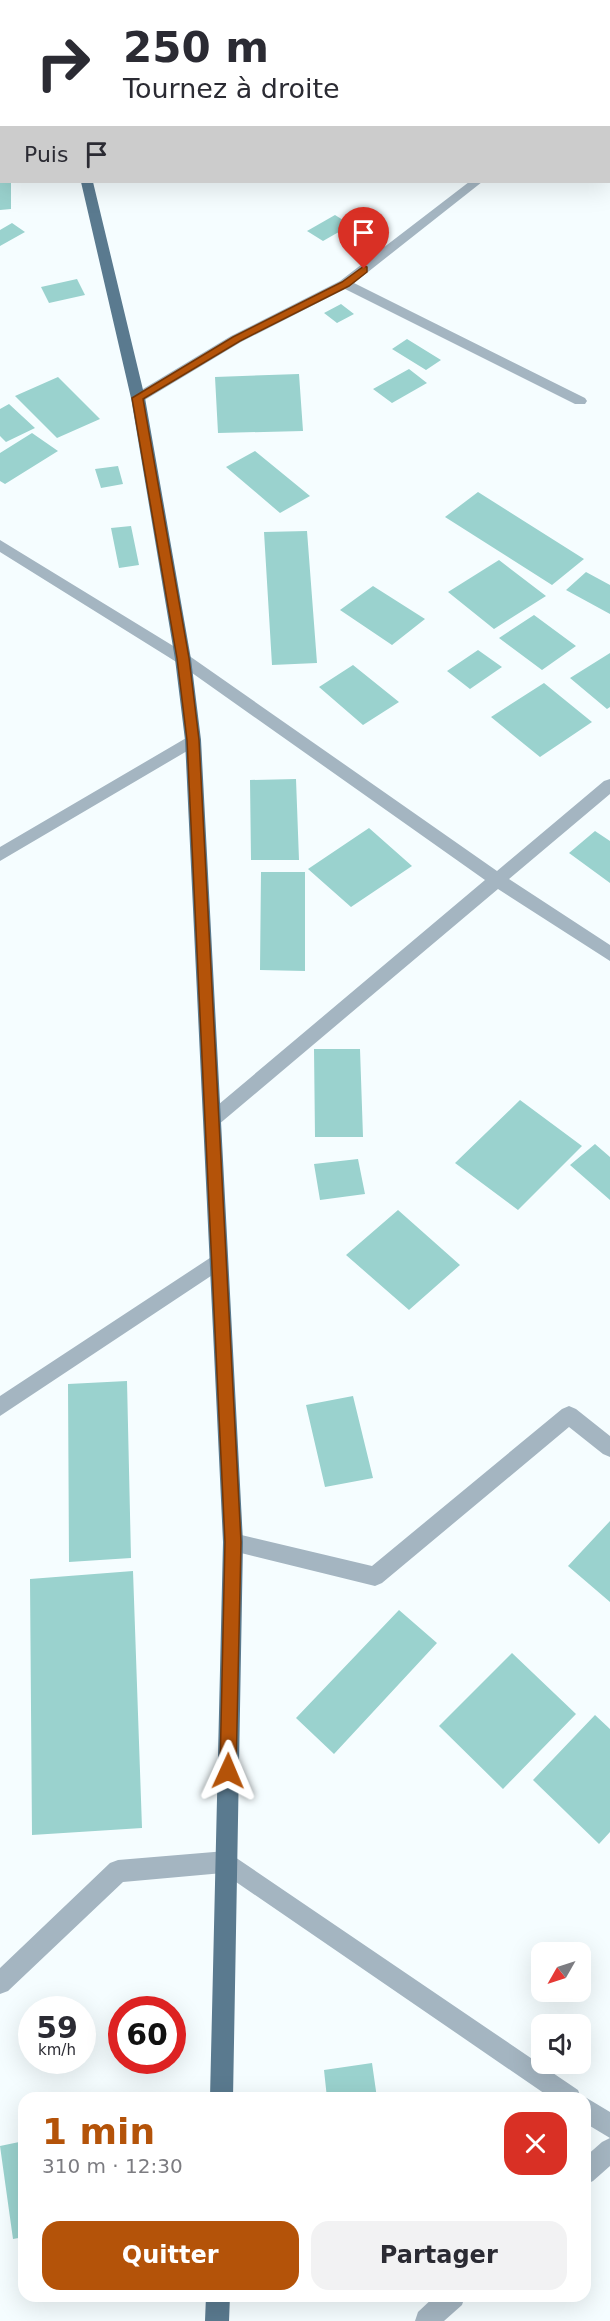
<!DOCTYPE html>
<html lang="fr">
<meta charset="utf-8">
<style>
:root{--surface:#fff;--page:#f2f2f3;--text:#2b2b33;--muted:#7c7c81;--accent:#b45309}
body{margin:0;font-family:"DejaVu Sans",sans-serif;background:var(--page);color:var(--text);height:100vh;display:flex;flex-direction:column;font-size:22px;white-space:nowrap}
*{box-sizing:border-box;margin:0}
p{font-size:20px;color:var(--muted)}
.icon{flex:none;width:33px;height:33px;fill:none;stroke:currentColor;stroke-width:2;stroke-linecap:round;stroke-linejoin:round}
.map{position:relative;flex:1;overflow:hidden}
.drawer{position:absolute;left:18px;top:2092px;width:573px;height:210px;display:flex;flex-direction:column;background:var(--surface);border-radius:18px;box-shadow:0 6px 24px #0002}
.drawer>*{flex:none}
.guide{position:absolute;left:0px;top:0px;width:610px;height:183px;box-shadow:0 6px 24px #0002;background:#fff;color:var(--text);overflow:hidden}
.needle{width:39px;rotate:231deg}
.tools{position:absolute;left:531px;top:1942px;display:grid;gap:12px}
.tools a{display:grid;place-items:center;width:60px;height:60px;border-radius:12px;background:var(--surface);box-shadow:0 6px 24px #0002;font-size:30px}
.speed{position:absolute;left:18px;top:1996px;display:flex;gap:12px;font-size:30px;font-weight:700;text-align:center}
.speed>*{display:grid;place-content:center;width:78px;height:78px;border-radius:50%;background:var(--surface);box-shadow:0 6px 24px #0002;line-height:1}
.speed small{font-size:15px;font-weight:400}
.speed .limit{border:9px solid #d22;background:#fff;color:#111}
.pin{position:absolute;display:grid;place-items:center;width:51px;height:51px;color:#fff;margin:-62px -26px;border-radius:50% 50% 50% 0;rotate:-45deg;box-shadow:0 0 6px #0007}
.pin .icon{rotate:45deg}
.me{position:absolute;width:66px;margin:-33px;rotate:1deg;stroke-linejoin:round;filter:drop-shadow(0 0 4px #0008)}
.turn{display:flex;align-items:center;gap:21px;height:126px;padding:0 24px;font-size:27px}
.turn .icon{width:78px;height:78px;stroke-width:2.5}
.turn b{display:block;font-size:42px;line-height:51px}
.then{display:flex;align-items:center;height:57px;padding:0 24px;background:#0003;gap:12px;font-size:22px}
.round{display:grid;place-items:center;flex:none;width:63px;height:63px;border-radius:18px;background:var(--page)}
.head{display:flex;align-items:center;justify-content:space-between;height:102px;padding:0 24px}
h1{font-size:36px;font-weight:700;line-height:45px;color:var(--accent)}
.button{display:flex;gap:12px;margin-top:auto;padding:12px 24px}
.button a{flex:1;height:69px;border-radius:18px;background:var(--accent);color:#fff;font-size:24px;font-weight:700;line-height:69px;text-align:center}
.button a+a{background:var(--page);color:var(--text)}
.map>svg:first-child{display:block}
</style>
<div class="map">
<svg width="610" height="2321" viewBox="0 0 610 2321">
<rect width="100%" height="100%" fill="#f5fdff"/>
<path fill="#9ad2ce" d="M0,182h11v27l-11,1z
M335,215l16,10 -28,16 -16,-10z
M12,223l13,9 -25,14v-16z
M77,279l8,16 -36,8 -8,-16z
M341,304l13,10 -17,9 -13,-10z
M407,339l34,21 -15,10 -34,-21z
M409,369l18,14 -35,20 -19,-14z
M299,374l4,57 -85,2 -3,-56z
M58,377l42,42 -43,19 -42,-42z
M9,404l26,24 -29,14 -6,-6v-27z
M32,433l26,18 -53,33 -5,-3v-28z
M255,451l55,45 -30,17 -54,-46z
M118,466l5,18 -22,4 -6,-19z
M478,492l106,67 -32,26 -107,-68z
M131,526l8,39 -20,3 -8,-40z
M307,531l10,132 -45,2 -8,-133z
M499,560l47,36 -52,33 -46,-37z
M586,572l24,13v29l-44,-24z
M373,586l52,33 -33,26 -52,-35z
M534,615l42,31 -34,24 -43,-32z
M478,650l24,17 -32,22 -23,-18z
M610,653v54l-3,2 -37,-31z
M353,665l46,37 -36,23 -44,-38z
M544,683l48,39 -52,35 -49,-40z
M296,779l3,81h-48l-1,-80z
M369,828l43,38 -61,41 -43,-38z
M595,831l15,10v42l-41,-30z
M261,872h44v99l-45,-1z
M314,1049h46l3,88h-48z
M520,1100l62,46 -64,64 -63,-47z
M595,1144l15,13v43l-40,-35z
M358,1159l7,35 -45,6 -6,-36z
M398,1210l62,55 -51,45 -63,-55z
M127,1381l4,177 -62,4 -1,-178z
M353,1396l20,82 -48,9 -19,-82z
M610,1521v81l-42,-36z
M133,1571l9,257 -110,7 -2,-256z
M399,1610l38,33 -103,111 -38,-36z
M512,1653l64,61 -73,75 -64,-63z
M595,1715l15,14v103l-11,12 -66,-64z
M372,2063l5,35h-50l-3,-28z
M24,2141v96l-11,2 -13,-93z"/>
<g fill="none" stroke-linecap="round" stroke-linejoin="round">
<path fill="#a4b5c1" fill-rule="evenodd" d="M84,0h15l-17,2z
M235,0h14l2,2h-15z
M610,74v8l-1,1v-8z
M2,99v8l-2,1v-8z
M609,164h1v8h-1z
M469,182h13l-128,101 231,115 2,3 -2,3h-10l-230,-115 -104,53 -98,59h-10l-2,-3 2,-3 98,-59 109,-55z
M0,540l188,115 309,216 107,-90 6,-2v15l-101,85 101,66v16l-112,-72 -280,236 -6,2 -6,-2 -3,-5 3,-5 279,-235 -307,-217 -178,-111z
M193,734l6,2 2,4 -2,4 -199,117v-14z
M219,1252l7,2 2,6 -2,6 -226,150v-20z
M569,1406l7,3 34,27v21l-7,-3 -34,-27 -187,156 -7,3 -142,-35 -7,-2 -3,-7 3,-7 7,-2 139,33 190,-157z
M226,1851l352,239 3,8h-30l-328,-225 -100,9 -115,109 -8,3v-26l110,-105 8,-3z
M585,2097l25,15v26l-25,-15v-25h-3z
M610,2138v28l-17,15 -8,4v-28l17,-15z
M435,2296h30l-3,9 -18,16h-29l3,-9z"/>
<path fill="#5a7a8f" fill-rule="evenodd" d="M49,0h12v2h-12z
M81,182h12l52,216 46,261 10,81 42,802 -10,556h-23l13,-556 -38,-802 -10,-81 -44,-261z
M206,2296h24l-1,25h-24z"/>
</g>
<path fill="#b45309" stroke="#753606" stroke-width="1.5" d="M364,266l3,1v5l-18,14 -109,55 -97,58 46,259 10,82 42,802 -5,229 -2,5 -6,3 -5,-3 -3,-5 5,-229 -38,-802 -10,-82 -45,-260 101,-61 109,-55z"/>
</svg>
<div class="tools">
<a><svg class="needle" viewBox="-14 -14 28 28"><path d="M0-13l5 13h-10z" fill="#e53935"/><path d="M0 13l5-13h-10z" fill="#7c7c81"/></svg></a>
<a><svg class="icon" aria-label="sound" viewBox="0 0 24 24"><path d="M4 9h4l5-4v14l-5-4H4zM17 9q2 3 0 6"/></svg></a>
</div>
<div class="speed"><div>59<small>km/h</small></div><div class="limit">60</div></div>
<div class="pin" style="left:364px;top:269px;background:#d93025"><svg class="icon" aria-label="arrive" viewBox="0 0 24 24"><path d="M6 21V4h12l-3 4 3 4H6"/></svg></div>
<svg class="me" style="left:228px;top:1771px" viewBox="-20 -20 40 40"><path d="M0-17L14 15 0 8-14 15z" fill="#b45309" stroke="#fff" stroke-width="4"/></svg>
<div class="guide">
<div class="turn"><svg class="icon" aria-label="right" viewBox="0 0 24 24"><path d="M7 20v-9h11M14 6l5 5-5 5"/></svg><div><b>250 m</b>Tournez à droite</div></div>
<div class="then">Puis<svg class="icon" aria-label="arrive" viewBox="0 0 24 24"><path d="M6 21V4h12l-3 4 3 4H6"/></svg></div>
</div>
<section class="drawer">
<div class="head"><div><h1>1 min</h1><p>310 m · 12:30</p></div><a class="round" style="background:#d93025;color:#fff"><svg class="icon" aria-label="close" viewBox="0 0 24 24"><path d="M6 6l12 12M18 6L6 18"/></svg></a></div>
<div class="button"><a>Quitter</a><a>Partager</a></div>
</section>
</div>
